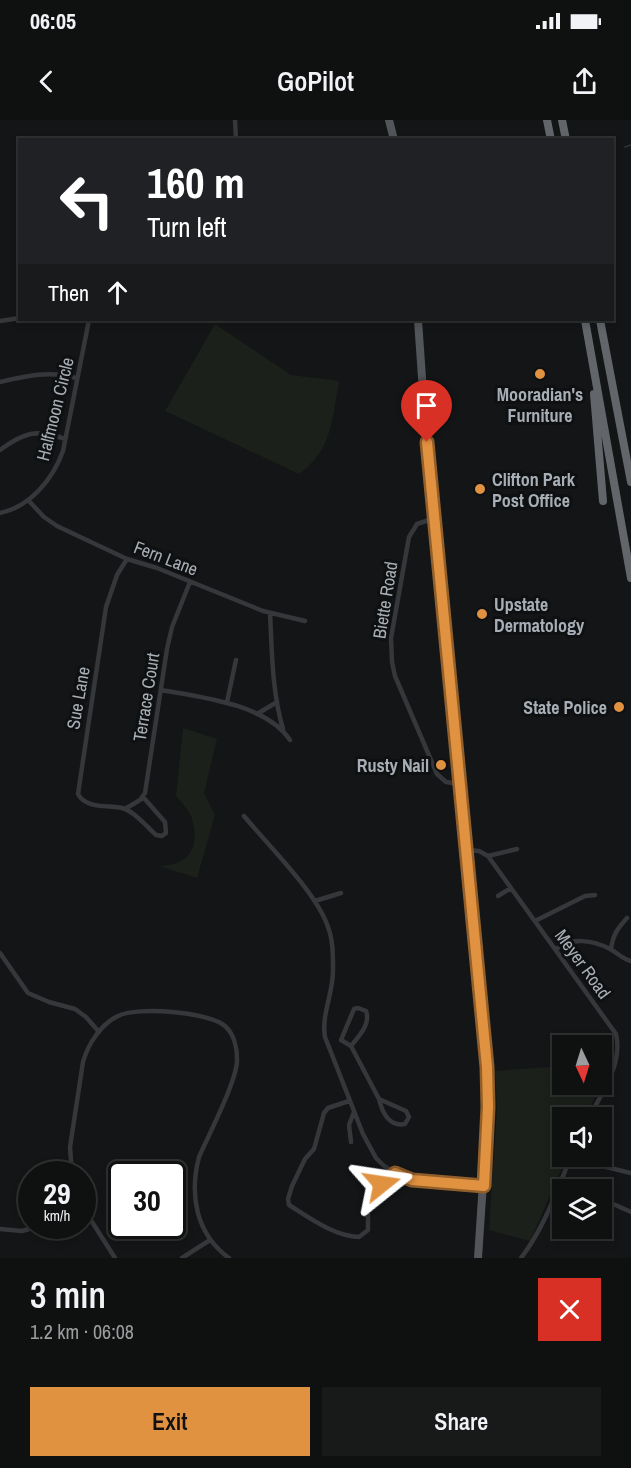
<!DOCTYPE html>
<meta charset="utf-8">
<style>
:root{--surface:#0f1010;--page:#181919;--text:#f1f3f6;--muted:#9b9d9f;--line:#2f3030;--accent:#e19241}
body{margin:0;font-family:"Archivo Narrow",sans-serif;background:var(--page);color:var(--text);height:100vh;display:flex;flex-direction:column;font-size:22px;white-space:nowrap}
*{box-sizing:border-box;margin:0}
p{font-size:20px;color:var(--muted)}
.icon{flex:none;width:33px;height:33px;fill:none;stroke:currentColor;stroke-width:2;stroke-linecap:round;stroke-linejoin:round}
.map{position:relative;height:1138px;overflow:hidden}
.side{display:flex;flex-direction:column;background:var(--surface);flex:1}
.side>*{flex:none}
.hud{position:absolute;left:18px;top:18px;width:596px;height:183px;border-radius:0px;box-shadow:0 3px 9px #0003,0 0 0 2px var(--line);background:#202124;color:#fff;overflow:hidden}
.needle{width:39px;rotate:176deg}
.fabs{position:absolute;left:552px;top:915px;display:grid;gap:12px}
.fabs a{display:grid;place-items:center;width:60px;height:60px;border-radius:0px;background:var(--surface);box-shadow:0 3px 9px #0003,0 0 0 2px var(--line);font-size:30px}
.speed{position:absolute;left:18px;top:1041px;display:flex;gap:12px;font-size:30px;font-weight:700;text-align:center}
.speed>*{display:grid;place-content:center;width:78px;height:78px;border-radius:50%;background:var(--surface);box-shadow:0 3px 9px #0003,0 0 0 2px var(--line);line-height:1}
.speed small{font-size:15px;font-weight:400}
.speed .limit{border:3px solid #111;border-radius:9px;background:#fff;color:#111}
.pin{position:absolute;display:grid;place-items:center;width:51px;height:51px;color:#fff;margin:-62px -26px;border-radius:50% 50% 50% 0;rotate:-45deg;box-shadow:0 0 6px #0007}
.pin .icon{rotate:45deg}
.me{position:absolute;width:66px;margin:-33px;rotate:75deg;stroke-linejoin:round;filter:drop-shadow(0 0 4px #0008)}
.turn{display:flex;align-items:center;gap:21px;height:126px;padding:0 30px;font-size:27px}
.turn .icon{width:78px;height:78px;stroke-width:2.5}
.turn b{display:block;font-size:42px;line-height:51px}
.then{display:flex;align-items:center;height:57px;padding:0 30px;background:#0003;gap:12px;font-size:22px}
.round{display:grid;place-items:center;flex:none;width:63px;height:63px;border-radius:0px;background:var(--page)}
.overview{display:flex;align-items:center;justify-content:space-between;height:102px;padding:0 30px}
h1{font-size:36px;font-weight:600;line-height:45px}
.action{display:flex;gap:12px;margin-top:auto;padding:12px 30px}
.action a{flex:1;height:69px;border-radius:0px;background:var(--accent);color:#111;font-size:24px;font-weight:600;line-height:69px;text-align:center}
.action a+a{background:var(--page);color:var(--text)}
.status{display:flex;justify-content:space-between;align-items:center;height:42px;padding:0 30px;background:var(--surface);direction:ltr}
.status svg{height:16px;fill:currentColor}
header{display:flex;justify-content:space-between;align-items:center;height:78px;padding:0 30px;background:var(--surface);font-size:27px;font-weight:600}
.map>svg:first-child{display:block}
</style>
<div class="status"><b>06:05</b><svg viewBox="0 0 49 12"><path d="M0 12V9h3v3zM5 12V6h3v6zM10 12V3h3v9zM15 12V0h3v12zM26 1h20v11H26zM47 4h2v5h-2z"/></svg></div>
<header><svg class="icon" aria-label="back" viewBox="0 0 24 24"><path d="M15 5l-7 7 7 7"/></svg>GoPilot<svg class="icon" aria-label="share" viewBox="0 0 24 24"><path d="M12 15V3M7 8l5-5 5 5M5 13v7h14v-7"/></svg></header>
<div class="map">
<svg width="631" height="1138" viewBox="0 0 631 1138">
<rect width="100%" height="100%" fill="#141516"/>
<path fill="#1b201b" d="M215,204l76,51 48,6c-5,25 -6,56 -23,77 -5,6 -11,11 -17,16l-134,-63z
M183,608l34,11 -13,54 11,22 -18,63 -38,-12c30,-1 41,-18 33,-47 -2,-8 -11,-17 -16,-23z
M562,946v18l39,1 -16,32 -23,1v38l5,1 -37,84 -41,-11 8,-121 -2,-38z"/>
<g fill="none" stroke-linecap="round" stroke-linejoin="round">
<path stroke="#2c3539" stroke-width="1.5" d="M625,27l6,-2"/>
<path stroke="#36373b" stroke-width="4.5" d="M235,0l1,20
M0,201l20,-3
M0,262c25,-6 51,-12 76,-4
M0,330c23,-17 37,-22 65,-11
M28,380l16,17 13,9 70,33 30,9 106,43 42,10
M0,393c30,-6 53,-34 63,-62l26,-131
M435,398l-18,6 -8,13 -18,101 1,24 3,14 42,98 9,8 14,2
M127,439l-10,16 -11,32 -28,187c8,15 29,11 44,14 12,3 24,18 34,27l6,1 4,-3 -1,-11 -22,-25
M270,493c2,39 2,79 13,116
M161,570c40,7 105,14 129,50
M227,582l9,-42
M257,594l20,-12
M125,689l15,-9 5,-7 22,-144 5,-22 18,-45
M244,696c24,29 72,76 84,111 5,13 5,28 5,41 1,24 -12,46 -8,69l38,97 13,24 8,8 16,10 12,4 72,6
M466,730l13,1 9,5 128,178c7,30 -14,58 -27,84
M488,736l29,-7
M498,776l13,-8
M315,781l26,-8
M535,801l50,-25 10,-1
M556,829c16,-12 37,-9 54,0 8,4 12,10 21,12
M611,829c2,-14 6,-20 16,-31
M0,833l28,40 21,9 26,7 11,8 13,15
M358,888l8,3c5,13 -7,25 -15,35l-10,-6 13,-31z
M351,926l28,53
M379,979l27,12 3,6 -4,7c-16,3 -23,-12 -26,-25z
M349,981l-21,7 -4,5 -10,36 -9,10 -13,27 -4,13 1,6c21,13 45,31 70,32l9,-7v-24l2,-8 25,-25
M351,1022l-2,-17 5,-13
M578,1036l16,8 37,9
M72,1054l-2,-27 13,-85c5,-18 18,-38 35,-46 19,-10 91,-4 107,10 9,8 12,22 12,33 1,20 -29,77 -38,98 -10,38 -3,77 30,101
M560,1063l19,7
M602,1079l29,13
M82,1086l33,52
M0,1109l22,2 18,-5
M182,1138l28,-18
M521,1138c23,-30 36,-67 50,-102"/>
<path stroke="#525559" stroke-width="8" d="M389,0l5,20
M418,200l7,101 62,646 1,40 -10,151"/>
<path stroke="#62666b" stroke-width="8" d="M547,0l4,20
M562,0l4,20
M585,200l46,258
M600,200l31,162
M594,274l9,107"/>
</g>
<g fill="none" stroke-linecap="round" stroke-linejoin="round">
<g stroke="#925f2a" stroke-width="15">
<path id="route" d="M382,1064l13,-11 17,7 72,6 4,-79 -1,-40 -60,-625"/>
</g>
<use href="#route" stroke="#e19241" stroke-width="10"/>
</g>
<g fill="#e19241" stroke="#0f1011" stroke-width="2">
<circle cx="540" cy="254" r="6"/>
<circle cx="480" cy="369" r="6"/>
<circle cx="482" cy="494" r="6"/>
<circle cx="619" cy="587" r="6"/>
<circle cx="441" cy="645" r="6"/>
</g>
<g text-anchor="middle" dominant-baseline="central" stroke-width="6" stroke-linejoin="round" paint-order="stroke">
<g font-size="18" font-weight="bold" fill="#a7aeb5" stroke="#0f1011" text-anchor="start">
<text x="540" y="274" text-anchor="middle">Mooradian's<tspan x="540" dy="21">Furniture</tspan></text>
<text x="492" y="359">Clifton Park<tspan x="492" dy="21">Post Office</tspan></text>
<text x="494" y="484">Upstate<tspan x="494" dy="21">Dermatology</tspan></text>
<text x="607" y="587" text-anchor="end">State Police</text>
<text x="429" y="645" text-anchor="end">Rusty Nail</text>
</g>
<g font-size="18" fill="#a7aeb5" stroke="#0f1011">
<text transform="translate(55 289) rotate(-76)">Halfmoon Circle</text>
<text transform="translate(166 438) rotate(21)">Fern Lane</text>
<text transform="translate(385 480) rotate(-81)">Biette Road</text>
<text transform="translate(146 577) rotate(-81)">Terrace Court</text>
<text transform="translate(78 578) rotate(-80)">Sue Lane</text>
<text transform="translate(583 844) rotate(54)">Meyer Road</text>
</g>
</g>
</svg>
<div class="fabs">
<a><svg class="needle" viewBox="-14 -14 28 28"><path d="M0-13l5 13h-10z" fill="#e53935"/><path d="M0 13l5-13h-10z" fill="#9b9d9f"/></svg></a>
<a><svg class="icon" aria-label="sound" viewBox="0 0 24 24"><path d="M4 9h4l5-4v14l-5-4H4zM17 9q2 3 0 6"/></svg></a>
<a><svg class="icon" aria-label="layers" viewBox="0 0 24 24"><path d="M12 4l9 5-9 5-9-5zM3 14l9 5 9-5"/></svg></a>
</div>
<div class="speed"><div>29<small>km/h</small></div><div class="limit">30</div></div>
<div class="pin" style="left:427px;top:322px;background:#d93025"><svg class="icon" aria-label="arrive" viewBox="0 0 24 24"><path d="M6 21V4h12l-3 4 3 4H6"/></svg></div>
<svg class="me" style="left:382px;top:1064px" viewBox="-20 -20 40 40"><path d="M0-17L14 15 0 8-14 15z" fill="#e19241" stroke="#fff" stroke-width="4"/></svg>
<div class="hud">
<div class="turn"><svg class="icon" aria-label="left" viewBox="0 0 24 24"><path d="M17 20v-9H6M10 6l-5 5 5 5"/></svg><div><b>160 m</b>Turn left</div></div>
<div class="then">Then<svg class="icon" aria-label="ahead" viewBox="0 0 24 24"><path d="M12 20V5M6 11l6-6 6 6"/></svg></div>
</div>
</div>
<section class="side">
<div class="overview"><div><h1>3 min</h1><p>1.2 km · 06:08</p></div><a class="round" style="background:#d93025;color:#fff"><svg class="icon" aria-label="close" viewBox="0 0 24 24"><path d="M6 6l12 12M18 6L6 18"/></svg></a></div>
<div class="action"><a>Exit</a><a>Share</a></div>
</section>
